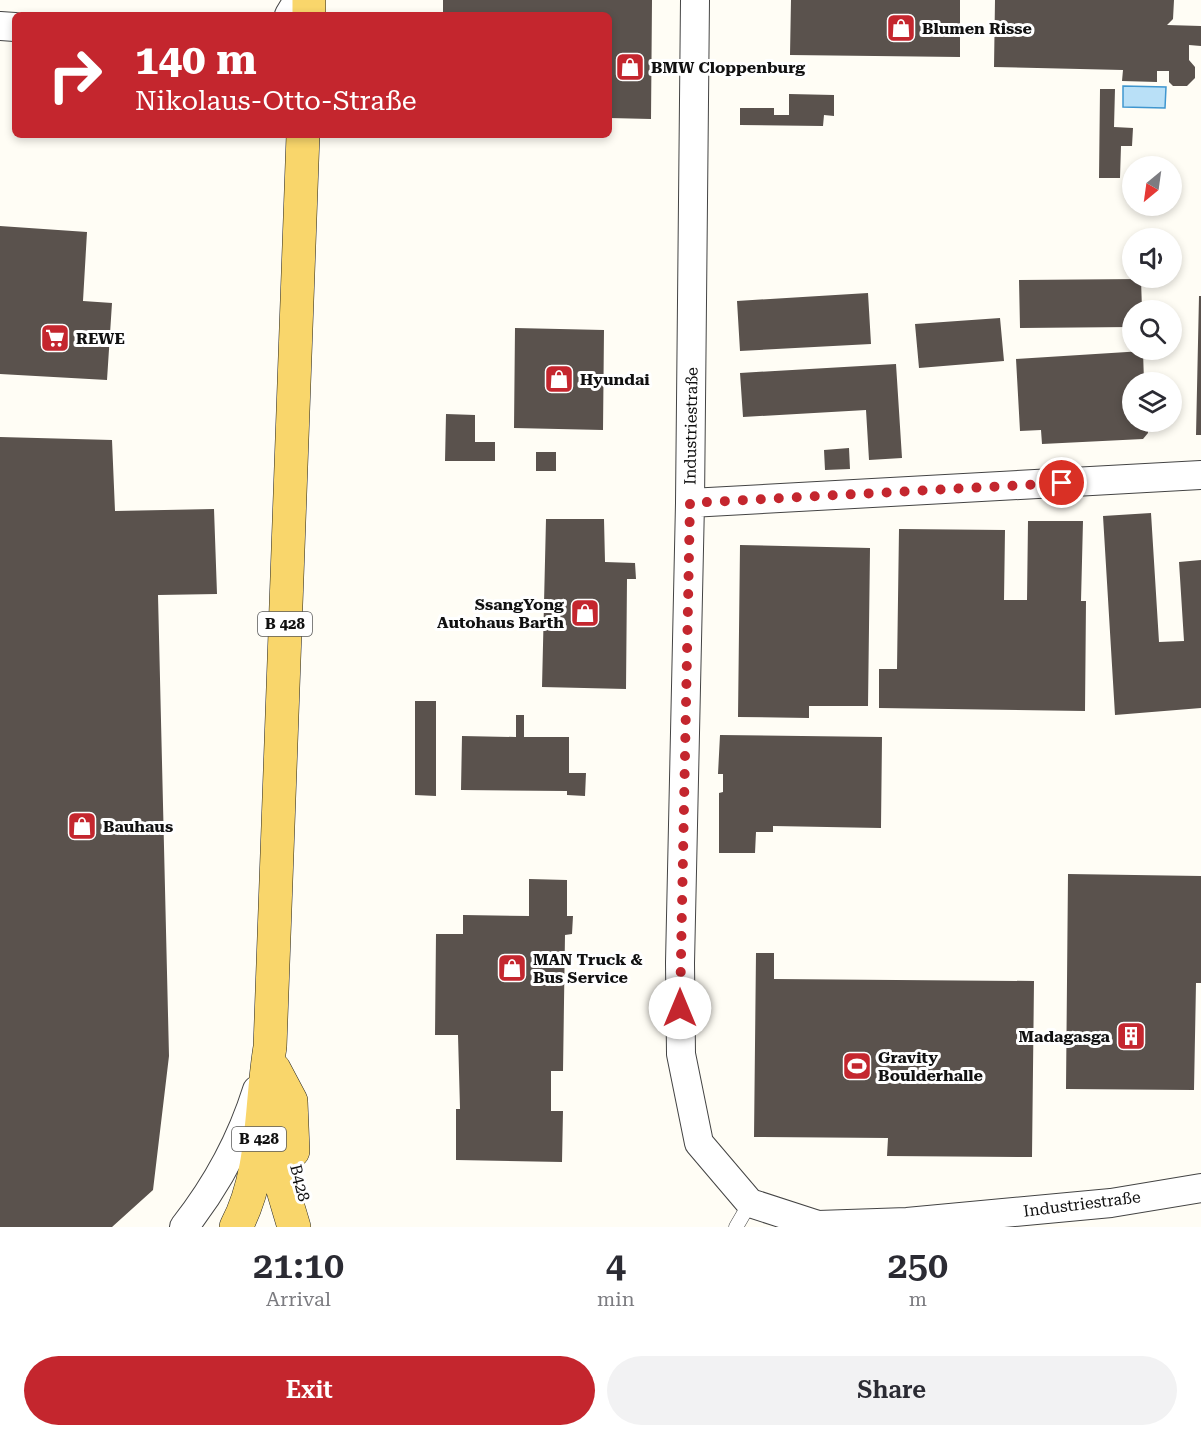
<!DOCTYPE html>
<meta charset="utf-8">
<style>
:root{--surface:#fff;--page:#f2f2f3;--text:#2b2b33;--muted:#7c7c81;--accent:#c4262e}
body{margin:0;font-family:"Roboto Serif",serif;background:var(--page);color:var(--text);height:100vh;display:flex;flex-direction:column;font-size:22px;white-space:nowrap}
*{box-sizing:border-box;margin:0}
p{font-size:20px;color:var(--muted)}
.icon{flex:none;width:33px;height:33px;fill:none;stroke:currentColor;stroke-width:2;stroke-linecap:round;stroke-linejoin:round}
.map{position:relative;height:1227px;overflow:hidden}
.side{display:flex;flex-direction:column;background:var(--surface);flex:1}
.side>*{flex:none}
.hud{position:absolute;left:12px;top:12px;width:600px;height:126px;border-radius:9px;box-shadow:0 3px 9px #0003;background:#c4262e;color:#fff;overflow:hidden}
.needle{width:39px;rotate:209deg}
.tools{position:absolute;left:1122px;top:156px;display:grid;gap:12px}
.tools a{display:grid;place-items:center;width:60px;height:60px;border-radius:50%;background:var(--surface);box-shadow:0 3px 9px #0003;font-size:30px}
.pin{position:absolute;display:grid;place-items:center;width:51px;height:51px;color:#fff;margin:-26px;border:3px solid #fff;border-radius:50%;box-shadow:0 2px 6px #0007}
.me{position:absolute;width:66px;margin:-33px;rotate:0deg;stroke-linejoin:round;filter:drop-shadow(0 0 4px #0008)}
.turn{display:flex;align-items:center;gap:21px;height:126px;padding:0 24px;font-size:27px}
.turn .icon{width:78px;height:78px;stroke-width:2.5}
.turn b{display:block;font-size:42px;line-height:51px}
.eta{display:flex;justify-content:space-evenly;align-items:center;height:102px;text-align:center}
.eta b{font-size:36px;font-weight:600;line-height:42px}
.primary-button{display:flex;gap:12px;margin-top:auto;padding:12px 24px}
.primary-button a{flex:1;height:69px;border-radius:36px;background:var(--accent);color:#fff;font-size:24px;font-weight:600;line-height:69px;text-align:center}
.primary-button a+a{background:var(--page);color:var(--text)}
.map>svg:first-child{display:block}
</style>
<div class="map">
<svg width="1201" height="1227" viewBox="0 0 1201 1227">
<rect width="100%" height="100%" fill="#fffdf5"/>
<path fill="#b9e0f7" stroke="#3f96cf" stroke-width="1.5" d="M1123,86l43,1 -1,21 -42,-1z"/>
<path fill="#5a524d" d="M443,0h209l-1,119 -42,-1v-103h-166z
M791,0h169v57l-170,-2z
M995,0h179l-1,19 -6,6 34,1v20l-12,-1v15l6,7v11l-8,8h-14l-4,-4v-11h-12v11l-35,-1 1,-11 -129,-3z
M1100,89h15l-1,38 19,1 -1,18h-11l-1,32h-21z
M789,94l45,1v21l-10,-1 -1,11 -83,-1v-17h34v7h15z
M0,226l87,6 -4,69 29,2 -5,77 -107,-6z
M1141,279l1,31h-10v17l-112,1 -1,-48z
M868,293l3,51 -131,7 -3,-50z
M1199,296h2v139h-5z
M1000,318l4,43 -85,7 -4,-44z
M515,328l89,2 -1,100 -89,-2z
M1143,351l1,31h-12v40h15l1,11 -5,6 -101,5 -1,-14 -21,1 -4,-72z
M896,364l6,94 -33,2 -3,-50 -123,7 -3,-44z
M446,414l29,1v27h20v19h-50z
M0,437l112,3 3,71 99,-2 3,85 -59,1 11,461 -16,134 -41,37h-112z
M849,448l1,21 -25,1 -1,-20z
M536,452h20v19h-20z
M1151,513l8,129 25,-1 -5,-79 22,-2v148l-86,7 -12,-199z
M546,519h58l1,43 30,1 1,16h-9l-1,110 -84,-2z
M1028,521h55l-2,80h5l-1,110 -206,-3v-39h18l2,-140 106,1 -1,70h23z
M740,545l130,3 -2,158h-59v12l-71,-1z
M415,701h21v95l-21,-1z
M516,715h8v22h45v36h17l-1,23 -18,-1v-4l-106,-1 1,-54 54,1z
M720,735l162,2 -1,91 -108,-2v6h-17l-1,21h-36v-60l4,-1v-18h-5z
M1068,874l133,2v107h-5l-2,107 -128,-1z
M529,879l38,1v36h6l-1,18 -7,1 -2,136h-12v40h12l-1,51 -106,-2v-51h4l-2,-74h-23l1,-101h27v-19l66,1z
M756,953h18v26l260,2 -2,176 -145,-1 1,-18 -134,-1z"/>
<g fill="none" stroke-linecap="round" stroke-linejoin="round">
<g stroke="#444" stroke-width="15">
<path id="lane" d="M736,1227l14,-24"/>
</g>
<g stroke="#444" stroke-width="30">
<path id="street" d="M695,0l-5,503 -10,460 1,91 18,89 51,60 68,22 89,-3 204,-19 90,-15
M289,15l9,-15
M0,26l15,1
M690,503l511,-28
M184,1227c33,-42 57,-86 73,-137"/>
</g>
<g stroke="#222" stroke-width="34">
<path id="primary" d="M309,15v-15
M274,1069l17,32 2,50
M278,1126l2,54 14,47
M236,1227c29,-55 24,-120 34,-180l33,-912"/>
</g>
<use href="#lane" stroke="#fff" stroke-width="14"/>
<use href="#street" stroke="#fff" stroke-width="28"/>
<use href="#primary" stroke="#f9d66b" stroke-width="33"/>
</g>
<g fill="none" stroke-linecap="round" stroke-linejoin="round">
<path stroke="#c4262e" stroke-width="10" stroke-dasharray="0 18" d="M680,1008l10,-505 372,-20"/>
</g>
<defs>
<g id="shop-square" transform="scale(1.5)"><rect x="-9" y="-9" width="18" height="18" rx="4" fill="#c4262e" stroke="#fff"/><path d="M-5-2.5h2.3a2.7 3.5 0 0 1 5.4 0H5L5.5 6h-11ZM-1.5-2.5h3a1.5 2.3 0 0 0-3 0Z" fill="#fff"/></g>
<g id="supermarket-square" transform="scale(1.5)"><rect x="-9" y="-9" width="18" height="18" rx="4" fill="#c4262e" stroke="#fff"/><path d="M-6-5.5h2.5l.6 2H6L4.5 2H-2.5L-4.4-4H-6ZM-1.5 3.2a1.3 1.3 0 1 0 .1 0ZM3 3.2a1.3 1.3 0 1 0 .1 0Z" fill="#fff"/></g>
<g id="building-square" transform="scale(1.5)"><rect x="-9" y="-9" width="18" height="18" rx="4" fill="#c4262e" stroke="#fff"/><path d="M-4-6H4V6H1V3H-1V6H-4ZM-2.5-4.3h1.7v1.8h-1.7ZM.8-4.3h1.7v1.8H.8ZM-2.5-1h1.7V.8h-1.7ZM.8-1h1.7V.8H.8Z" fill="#fff"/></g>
<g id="stadium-square" transform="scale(1.5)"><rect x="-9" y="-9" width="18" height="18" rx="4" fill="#c4262e" stroke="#fff"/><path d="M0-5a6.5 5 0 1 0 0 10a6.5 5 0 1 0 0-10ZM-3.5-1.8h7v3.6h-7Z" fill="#fff"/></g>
</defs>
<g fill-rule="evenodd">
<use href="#shop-square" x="901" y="28"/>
<use href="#shop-square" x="630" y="67"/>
<use href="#supermarket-square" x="55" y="338"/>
<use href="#shop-square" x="559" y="379"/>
<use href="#shop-square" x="585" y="613"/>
<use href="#shop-square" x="82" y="826"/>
<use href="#shop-square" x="512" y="968"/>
<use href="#building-square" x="1131" y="1036"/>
<use href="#stadium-square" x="857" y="1066"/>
</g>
<g text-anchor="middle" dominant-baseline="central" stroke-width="6" stroke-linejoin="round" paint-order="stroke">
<g fill="#fff" stroke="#585858" stroke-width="1.5">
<rect x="258" y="612" width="54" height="24" rx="4.5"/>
<rect x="232" y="1127" width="54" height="24" rx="4.5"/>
</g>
<g font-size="15" font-weight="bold" fill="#111">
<text x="285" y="624">B 428</text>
<text x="259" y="1139">B 428</text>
</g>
<g font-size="16" font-weight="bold" fill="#111" stroke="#fff" text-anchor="start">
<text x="922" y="28">Blumen Risse</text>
<text x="651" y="67">BMW Cloppenburg</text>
<text x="76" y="338">REWE</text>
<text x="580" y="379">Hyundai</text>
<text x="564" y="604" text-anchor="end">SsangYong<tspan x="564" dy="18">Autohaus Barth</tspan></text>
<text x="103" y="826">Bauhaus</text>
<text x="533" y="959">MAN Truck &amp;<tspan x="533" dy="18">Bus Service</tspan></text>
<text x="1110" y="1036" text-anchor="end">Madagasga</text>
<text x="878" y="1057">Gravity<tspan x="878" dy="18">Boulderhalle</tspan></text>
</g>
<g font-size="16" fill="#111" stroke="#fff">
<text transform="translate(691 426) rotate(-89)">Industriestraße</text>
<text transform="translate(300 1183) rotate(76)">B428</text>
<text transform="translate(1082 1204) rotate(-7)">Industriestraße</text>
</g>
</g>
</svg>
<div class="tools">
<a><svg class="needle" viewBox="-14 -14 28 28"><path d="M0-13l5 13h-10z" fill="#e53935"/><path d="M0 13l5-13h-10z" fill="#7c7c81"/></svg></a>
<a><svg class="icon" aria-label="sound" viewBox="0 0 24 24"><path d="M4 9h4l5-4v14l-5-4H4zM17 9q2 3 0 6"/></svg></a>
<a><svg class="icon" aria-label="search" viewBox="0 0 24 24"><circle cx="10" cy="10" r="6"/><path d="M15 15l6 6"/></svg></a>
<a><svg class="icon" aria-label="layers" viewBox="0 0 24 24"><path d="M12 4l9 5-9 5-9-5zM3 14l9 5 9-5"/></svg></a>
</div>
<div class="pin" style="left:1062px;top:483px;background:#d93025"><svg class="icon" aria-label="arrive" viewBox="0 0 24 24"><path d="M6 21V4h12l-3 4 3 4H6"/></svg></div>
<svg class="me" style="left:680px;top:1008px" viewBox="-20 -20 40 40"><circle r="19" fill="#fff"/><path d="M0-13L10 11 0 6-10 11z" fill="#c4262e"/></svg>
<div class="hud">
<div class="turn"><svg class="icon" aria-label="right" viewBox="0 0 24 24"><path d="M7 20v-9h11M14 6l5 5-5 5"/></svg><div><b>140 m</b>Nikolaus-Otto-Straße</div></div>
</div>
</div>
<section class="side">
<div class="eta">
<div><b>21:10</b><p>Arrival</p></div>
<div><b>4</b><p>min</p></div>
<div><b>250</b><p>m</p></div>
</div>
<div class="primary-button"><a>Exit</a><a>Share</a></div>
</section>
